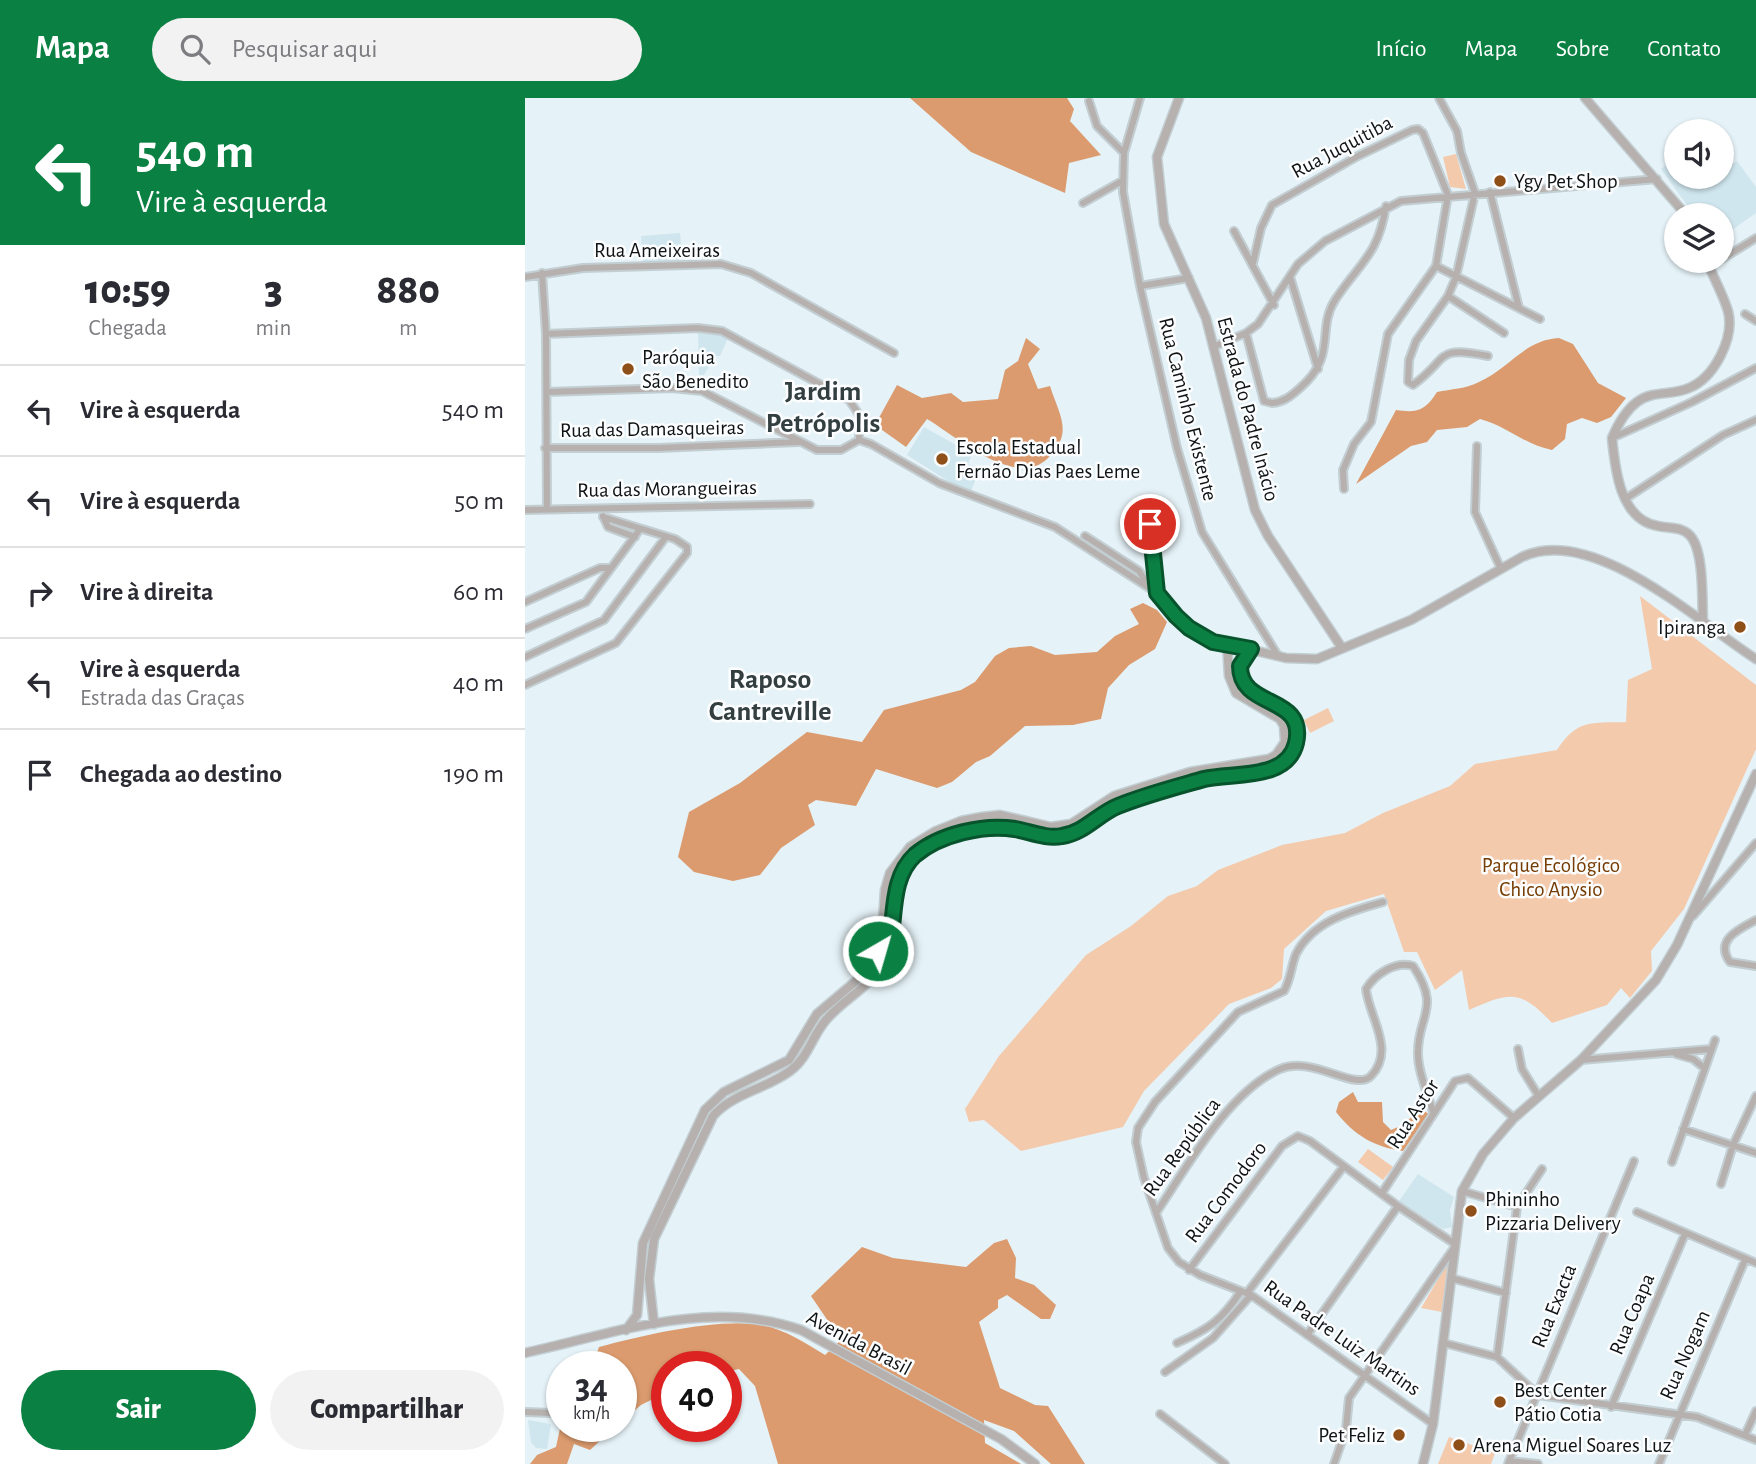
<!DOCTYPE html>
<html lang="pt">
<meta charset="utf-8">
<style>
:root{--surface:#fff;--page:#f2f2f3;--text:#2b2b33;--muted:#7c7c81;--line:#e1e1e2;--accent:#0b8043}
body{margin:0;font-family:"Alegreya Sans",sans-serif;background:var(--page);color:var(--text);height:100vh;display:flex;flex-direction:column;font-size:26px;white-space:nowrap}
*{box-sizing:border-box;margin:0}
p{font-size:23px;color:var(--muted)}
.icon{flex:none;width:38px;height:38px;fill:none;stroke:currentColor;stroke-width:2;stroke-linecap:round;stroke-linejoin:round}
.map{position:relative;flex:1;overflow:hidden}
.side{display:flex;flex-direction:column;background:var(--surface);width:525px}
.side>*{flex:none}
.top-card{background:#0b8043;color:#fff;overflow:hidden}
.tools{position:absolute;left:1139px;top:21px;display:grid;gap:14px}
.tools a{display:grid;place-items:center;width:70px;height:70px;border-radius:50%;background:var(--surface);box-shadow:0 2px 5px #0004;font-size:35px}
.speed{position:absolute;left:21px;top:1253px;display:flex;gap:14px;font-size:35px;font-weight:700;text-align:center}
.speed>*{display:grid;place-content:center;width:91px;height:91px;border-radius:50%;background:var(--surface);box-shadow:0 2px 5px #0004;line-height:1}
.speed small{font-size:18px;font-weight:400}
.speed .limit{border:10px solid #d22;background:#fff;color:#111}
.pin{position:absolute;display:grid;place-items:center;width:60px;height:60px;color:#fff;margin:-30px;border:4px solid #fff;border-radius:50%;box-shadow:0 2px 7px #0007}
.me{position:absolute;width:77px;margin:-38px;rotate:38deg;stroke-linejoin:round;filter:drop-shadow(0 0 5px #0008)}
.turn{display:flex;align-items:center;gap:24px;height:147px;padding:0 21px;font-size:32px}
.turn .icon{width:91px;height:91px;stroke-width:2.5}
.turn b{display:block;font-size:49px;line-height:60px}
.eta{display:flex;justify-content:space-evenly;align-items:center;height:119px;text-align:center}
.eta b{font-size:42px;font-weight:800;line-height:49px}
.primary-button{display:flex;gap:14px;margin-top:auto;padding:14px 21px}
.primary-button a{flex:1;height:80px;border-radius:42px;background:var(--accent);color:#fff;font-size:28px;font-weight:800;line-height:80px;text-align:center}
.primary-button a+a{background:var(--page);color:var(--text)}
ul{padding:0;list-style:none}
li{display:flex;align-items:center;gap:21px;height:91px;padding:0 21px;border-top:2px solid var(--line)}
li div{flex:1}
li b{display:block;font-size:26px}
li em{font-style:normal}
header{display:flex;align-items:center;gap:42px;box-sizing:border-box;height:98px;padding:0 35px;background:var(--accent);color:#fff}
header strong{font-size:33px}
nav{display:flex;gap:38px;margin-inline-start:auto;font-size:24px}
.search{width:490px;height:63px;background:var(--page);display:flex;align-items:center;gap:18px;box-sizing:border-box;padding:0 24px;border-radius:38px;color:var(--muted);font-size:26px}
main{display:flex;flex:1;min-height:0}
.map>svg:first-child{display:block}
</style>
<header>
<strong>Mapa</strong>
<div class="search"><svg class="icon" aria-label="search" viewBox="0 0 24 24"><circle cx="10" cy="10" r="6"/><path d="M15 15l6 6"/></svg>Pesquisar aqui</div>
<nav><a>Início</a><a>Mapa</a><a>Sobre</a><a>Contato</a></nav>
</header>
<main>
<section class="side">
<div class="top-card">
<div class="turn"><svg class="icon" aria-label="left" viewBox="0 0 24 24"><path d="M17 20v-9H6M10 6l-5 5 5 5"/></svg><div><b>540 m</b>Vire à esquerda</div></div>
</div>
<div class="eta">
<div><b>10:59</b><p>Chegada</p></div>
<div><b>3</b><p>min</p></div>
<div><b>880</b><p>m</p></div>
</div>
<ul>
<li><svg class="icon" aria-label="left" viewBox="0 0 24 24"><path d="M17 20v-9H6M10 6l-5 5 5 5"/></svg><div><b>Vire à esquerda</b></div><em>540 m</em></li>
<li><svg class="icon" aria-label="left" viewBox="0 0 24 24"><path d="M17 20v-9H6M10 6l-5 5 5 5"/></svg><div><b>Vire à esquerda</b></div><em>50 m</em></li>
<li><svg class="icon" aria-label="right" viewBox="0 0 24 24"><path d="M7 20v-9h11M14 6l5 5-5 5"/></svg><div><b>Vire à direita</b></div><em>60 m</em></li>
<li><svg class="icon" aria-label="left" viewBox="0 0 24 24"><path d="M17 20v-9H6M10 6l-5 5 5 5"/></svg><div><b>Vire à esquerda</b><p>Estrada das Graças</p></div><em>40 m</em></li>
<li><svg class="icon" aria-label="arrive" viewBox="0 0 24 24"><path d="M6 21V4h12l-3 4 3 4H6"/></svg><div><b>Chegada ao destino</b></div><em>190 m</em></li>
</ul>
<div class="primary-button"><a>Sair</a><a>Compartilhar</a></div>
</section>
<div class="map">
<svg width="1231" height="1366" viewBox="0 0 1231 1366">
<rect width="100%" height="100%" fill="#e5f2f7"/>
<path fill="#d0e6ee" d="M1151,58l1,21h36l-15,12 17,-12h7v-6l15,-10 19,26v26l-34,24v-22h-28l-33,-46z
M155,135l3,28 -40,1 -2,-26z
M173,234h15l15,6 -8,18h-4l-13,20 -4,-1z
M399,329l48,27 -4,10 12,5 -9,22 -15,-5 -49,-31z
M893,1076l36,23 -4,13 2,17 -9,2 -44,-28z
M3,1322l23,4 -4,25 -11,-1 -5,-6z"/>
<path fill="#f4caad" d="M931,56l10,35 -16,-2 -7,-30z
M1115,498l116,89v64l-72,160 -33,42 1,20 -22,27 -9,-10 -14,17 -55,18c-32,-34 -42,-31 -83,-13l-7,-40 -27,20 -18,-38h-13l-20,-58 -58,17 -42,38 -2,30 -11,9 -42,16 -85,87 -21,36 -102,24 -37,-31 -15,2 -4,-13 34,-53 87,-101 45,-29 37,-30 29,-10 21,-16 64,-25 63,-12 38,-20 67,-27 25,-22 82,-14c20,-31 34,-27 69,-28l2,-42 24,-11z
M803,610l6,13 -24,12 -6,-13z
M843,1051l25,18 -10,13 -25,-18z
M924,1163l-7,51 -21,-4z
M924,1339l46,16 -4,11h-53z"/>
<path fill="#db9b6e" d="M385,0h157l7,11 -4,12 31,34 -32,8 -4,30 -94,-41z
M501,240l14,11 -12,15 10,25 12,-3c10,31 24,47 -3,73 -32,30 -91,-23 -120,-40l-21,28 -31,-22 22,-40 25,13 29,-5 12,9 35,-3 7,-29 13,-9z
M1034,240l14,6 25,39 28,15 -15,19 -14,6 -15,-5 -15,6 -2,15 -13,11c-27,-5 -45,-24 -72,-31l-13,8 -30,3 -10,12 -16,4 -55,38 40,-74c21,3 29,1 41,-18 14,-3 29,-3 42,-10 31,-14 45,-42 80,-44z
M618,505l14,7 10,12 -12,27 -26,16 -21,23 -7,31 -28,6 -48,1 -35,30 -14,6 -24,20 -15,6 -61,-19 -20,37 -40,-6 -8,5 7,20 -34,23 -21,27 -27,6 -39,-9 -16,-15 11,-45 51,-29 67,-51 55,10 22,-32 77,-20 14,-8 20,-26 14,-8 22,-2 24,9 42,-3 18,-16 24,-12 -9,-15z
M828,994l5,10h24l1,20 8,8 14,-6 14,-16 10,6 -26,37c-29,-4 -49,-16 -67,-39l3,-10z
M482,1141l9,19 -1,20 19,7 22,20 -6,14h-9l-34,-24 -9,5v8l-19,14 21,66 35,17 13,1 37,58h-34l-37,-33 -30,-11 1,23 36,21h-243l-23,-78 -16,-17 -13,3v-5h-59v25l-26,13 -20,17v-55h-29l7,-20c46,-12 110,-27 157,-23 25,3 48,18 69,31l16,-15 -30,-44 51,-49 31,11 73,9 28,-24z
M37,1321v7h54l-26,24 -16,-6 -7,20h-37l7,-9 19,-8z"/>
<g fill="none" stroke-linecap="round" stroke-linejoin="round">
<g stroke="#c3ced3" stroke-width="10">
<path id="minor" d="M615,0l-16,55 -1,39 17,94 37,162 25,84 75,122
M914,0l18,33 4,22 14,40 -19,84 -8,19 -32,45 -7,19 -1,22 5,3c37,-27 21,-40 75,-29
M564,3l8,25 27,27
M965,94l29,116
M558,105l39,-22
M709,133l40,74
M1197,161l34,-21
M728,165l8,-35 11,-23 86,-49 54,-26 6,-1 5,4 25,62 -12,71 -48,68 -17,88 -17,22 -11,26 1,19
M911,168l104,53
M17,175l4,61 1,176
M0,179l58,-9 138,-4 30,9 143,80
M765,179l28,92
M615,188l49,-8
M923,198l56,37
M1220,216l11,7
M721,235l18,68 8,2c12,-1 19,-7 28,-15 38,-33 16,-58 35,-88 25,-38 43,-44 51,-94
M21,236l152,-6 24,3 127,69 11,16 -1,24
M688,249l33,-14 12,-9 40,-60 27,-23 76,-40 256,-22
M22,294l125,-4 30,3 115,59h24l18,-10 12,4 68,39 116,44 102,66
M1087,340l80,-36 64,-34
M952,348l-2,66 26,57
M20,350h114l140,-6
M1100,401l98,-64 33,-15
M622,403c2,20 4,79 11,93 14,26 42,46 69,50
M0,412l285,-6
M78,418l5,11 27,10
M560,438l54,35 9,14
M0,504l75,-34h11
M0,531l61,-27 54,-73
M0,559l79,-37 61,-82
M0,587l91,-42 71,-90v-6l-12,-8 -72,-22
M858,804c-32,9 -70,19 -87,52 -5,12 -5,25 -12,37l-46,21 -83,90 -17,26 -2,14 8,36 24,70 11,14 21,13 51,20 182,129
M1168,818l63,-73
M1231,822c-17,9 -42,20 -26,42l26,4
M993,951l4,20 16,26
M1151,956l17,5 10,8
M1056,962l130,-11
M1158,1031l73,24
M1147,1064l43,-122
M1196,1086l12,-39 23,-49
M937,1093l55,16
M857,1095l73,-112 13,-3 46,40
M1112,1114l119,51
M631,1115c31,-46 72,-121 124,-144 33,-14 75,23 91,7 25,-26 -2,-59 -5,-87 9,-15 29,-28 47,-23 29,43 4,50 5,88 0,19 10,40 15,58
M664,1172l93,-124 16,-10 12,5 88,65 57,38
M926,1180l55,15
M722,1195l97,-127
M782,1237l91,-129
M652,1245c32,-14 45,-23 64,-52
M919,1245l53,14 41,38
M972,1259l20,-150 25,-38
M640,1274l48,-34 38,-43
M1013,1297l159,22 59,23
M1086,1309l74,-173
M0,1314l27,1
M635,1316l65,50
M1220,1337l11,-24
M984,1363l29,3
M809,1366l12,-35 3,-31 105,-150
M983,1366l126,-303
M1134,1366l86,-204"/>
</g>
<g stroke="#c3ced3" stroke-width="11">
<path id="tertiary" d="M654,0l-22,59 7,67 42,94 49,192 13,26 74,112
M1060,0l101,117
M1178,525c-1,-22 1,-68 -11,-85 -8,-12 -22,-9 -34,-12 -38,-6 -43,-57 -46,-88 6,-14 13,-27 25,-36 16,-12 34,-6 52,-14 25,-10 46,-50 39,-77 -5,-17 -15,-34 -21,-50
M129,1226l-5,-45 5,-40 59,-123c20,-23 53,-27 77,-45 18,-13 22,-35 36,-51 16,-19 39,-30 53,-51 24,-35 2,-92 40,-117 30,-19 67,-29 101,-22 14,3 27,9 42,7 21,-4 36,-23 55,-31 27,-11 58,-19 86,-26 24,-7 57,-2 78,-15 10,-7 16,-20 16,-32 -2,-32 -35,-29 -53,-46l-5,-21 12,-17
M101,1232l11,-15 6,-72 62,-133 19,-18 65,-32 28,-46 39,-33 15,-18 11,-27 3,-46 5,-17 20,-26 26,-16 25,-10 21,-4 18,-2 51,12 20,-3 43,-28 76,-24 79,-13 7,-4 9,-13 -1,-16 -4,-7 -44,-26 -7,-17 -2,-32 59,14 31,1 94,-39 111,-63c71,-34 177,66 234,102
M0,1255c90,-20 185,-55 276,-23l200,109 34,25
M898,1366l10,-40 29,-233 21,-37 31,-36 67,-58 75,-80 21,-35 79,-171"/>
</g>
<use href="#minor" stroke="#b6b1ae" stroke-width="6"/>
<use href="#tertiary" stroke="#b6b1ae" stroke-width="8"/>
</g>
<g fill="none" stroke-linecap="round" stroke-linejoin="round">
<g stroke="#07532c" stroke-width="18">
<path id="route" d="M353,853l9,4c10,-33 1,-75 28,-100 25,-21 69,-31 100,-26 16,3 31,10 47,7 22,-3 36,-22 56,-30 27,-11 58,-19 86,-27 29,-7 83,2 92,-36 11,-49 -56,-33 -56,-77l11,-17 -38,-7 -24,-14 -13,-12 -19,-23 -7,-69"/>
</g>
<use href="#route" stroke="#0b8043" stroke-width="12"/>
</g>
<g fill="#8f4f19" stroke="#fbfdfe" stroke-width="2.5">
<circle cx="975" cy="83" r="7"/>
<circle cx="103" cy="271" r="7"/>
<circle cx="417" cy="361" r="7"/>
<circle cx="1215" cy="529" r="7"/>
<circle cx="946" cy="1113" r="7"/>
<circle cx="975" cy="1304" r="7"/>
<circle cx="874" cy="1337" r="7"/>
<circle cx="934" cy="1347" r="7"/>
</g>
<g text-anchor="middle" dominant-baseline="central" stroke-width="5" stroke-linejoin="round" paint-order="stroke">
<g font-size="21" fill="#0e1314" stroke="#fbfdfe">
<text transform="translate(817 49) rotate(-28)">Rua Juquitiba</text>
<text x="132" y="152">Rua Ameixeiras</text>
<text transform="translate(663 311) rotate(76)">Rua Caminho Existente</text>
<text transform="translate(723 311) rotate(75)">Estrada do Padre Inácio</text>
<text transform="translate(127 331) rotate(-1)">Rua das Damasqueiras</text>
<text transform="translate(142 391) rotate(-1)">Rua das Morangueiras</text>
<text transform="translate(888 1016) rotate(-57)">Rua Astor</text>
<text transform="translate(657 1049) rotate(-54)">Rua República</text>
<text transform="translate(701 1094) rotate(-53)">Rua Comodoro</text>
<text transform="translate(1029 1208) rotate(-68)">Rua Exacta</text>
<text transform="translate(1107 1216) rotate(-67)">Rua Coapa</text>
<text transform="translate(817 1240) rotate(35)">Rua Padre Luiz Martins</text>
<text transform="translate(334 1245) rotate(28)">Avenida Brasil</text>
<text transform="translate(1160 1257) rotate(-66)">Rua Nogam</text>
</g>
<g font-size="21" fill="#0e1314" stroke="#fbfdfe" text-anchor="start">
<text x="989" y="83">Ygy Pet Shop</text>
<text x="117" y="259">Paróquia<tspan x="117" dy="24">São Benedito</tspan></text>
<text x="431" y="349">Escola Estadual<tspan x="431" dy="24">Fernão Dias Paes Leme</tspan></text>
<text x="1201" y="529" text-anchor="end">Ipiranga</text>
<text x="960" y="1101">Phininho<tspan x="960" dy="24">Pizzaria Delivery</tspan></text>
<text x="989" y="1292">Best Center<tspan x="989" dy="24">Pátio Cotia</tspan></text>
<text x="860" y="1337" text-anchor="end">Pet Feliz</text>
<text x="948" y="1347">Arena Miguel Soares Luz</text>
</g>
<g font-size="21" fill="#763b01" stroke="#fbfdfe">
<text x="1026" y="767">Parque Ecológico<tspan x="1026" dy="24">Chico Anysio</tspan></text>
</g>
<g font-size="28" font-weight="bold" fill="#333e41" stroke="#fbfdfe">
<text x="298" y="294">Jardim<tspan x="298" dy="32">Petrópolis</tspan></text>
<text x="245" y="582">Raposo<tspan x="245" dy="32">Cantreville</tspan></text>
</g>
</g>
</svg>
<div class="tools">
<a><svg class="icon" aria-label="sound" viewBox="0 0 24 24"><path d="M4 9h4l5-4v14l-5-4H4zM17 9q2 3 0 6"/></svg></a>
<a><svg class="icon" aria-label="layers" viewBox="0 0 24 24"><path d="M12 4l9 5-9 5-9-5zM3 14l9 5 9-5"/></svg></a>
</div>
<div class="speed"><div>34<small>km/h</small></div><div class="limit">40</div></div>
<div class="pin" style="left:625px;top:426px;background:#d93025"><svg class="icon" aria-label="arrive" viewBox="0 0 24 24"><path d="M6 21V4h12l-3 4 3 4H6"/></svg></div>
<svg class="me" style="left:353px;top:853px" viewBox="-20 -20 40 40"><circle r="17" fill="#0b8043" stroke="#fff" stroke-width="3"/><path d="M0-11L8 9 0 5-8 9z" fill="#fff"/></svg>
</div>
</main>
